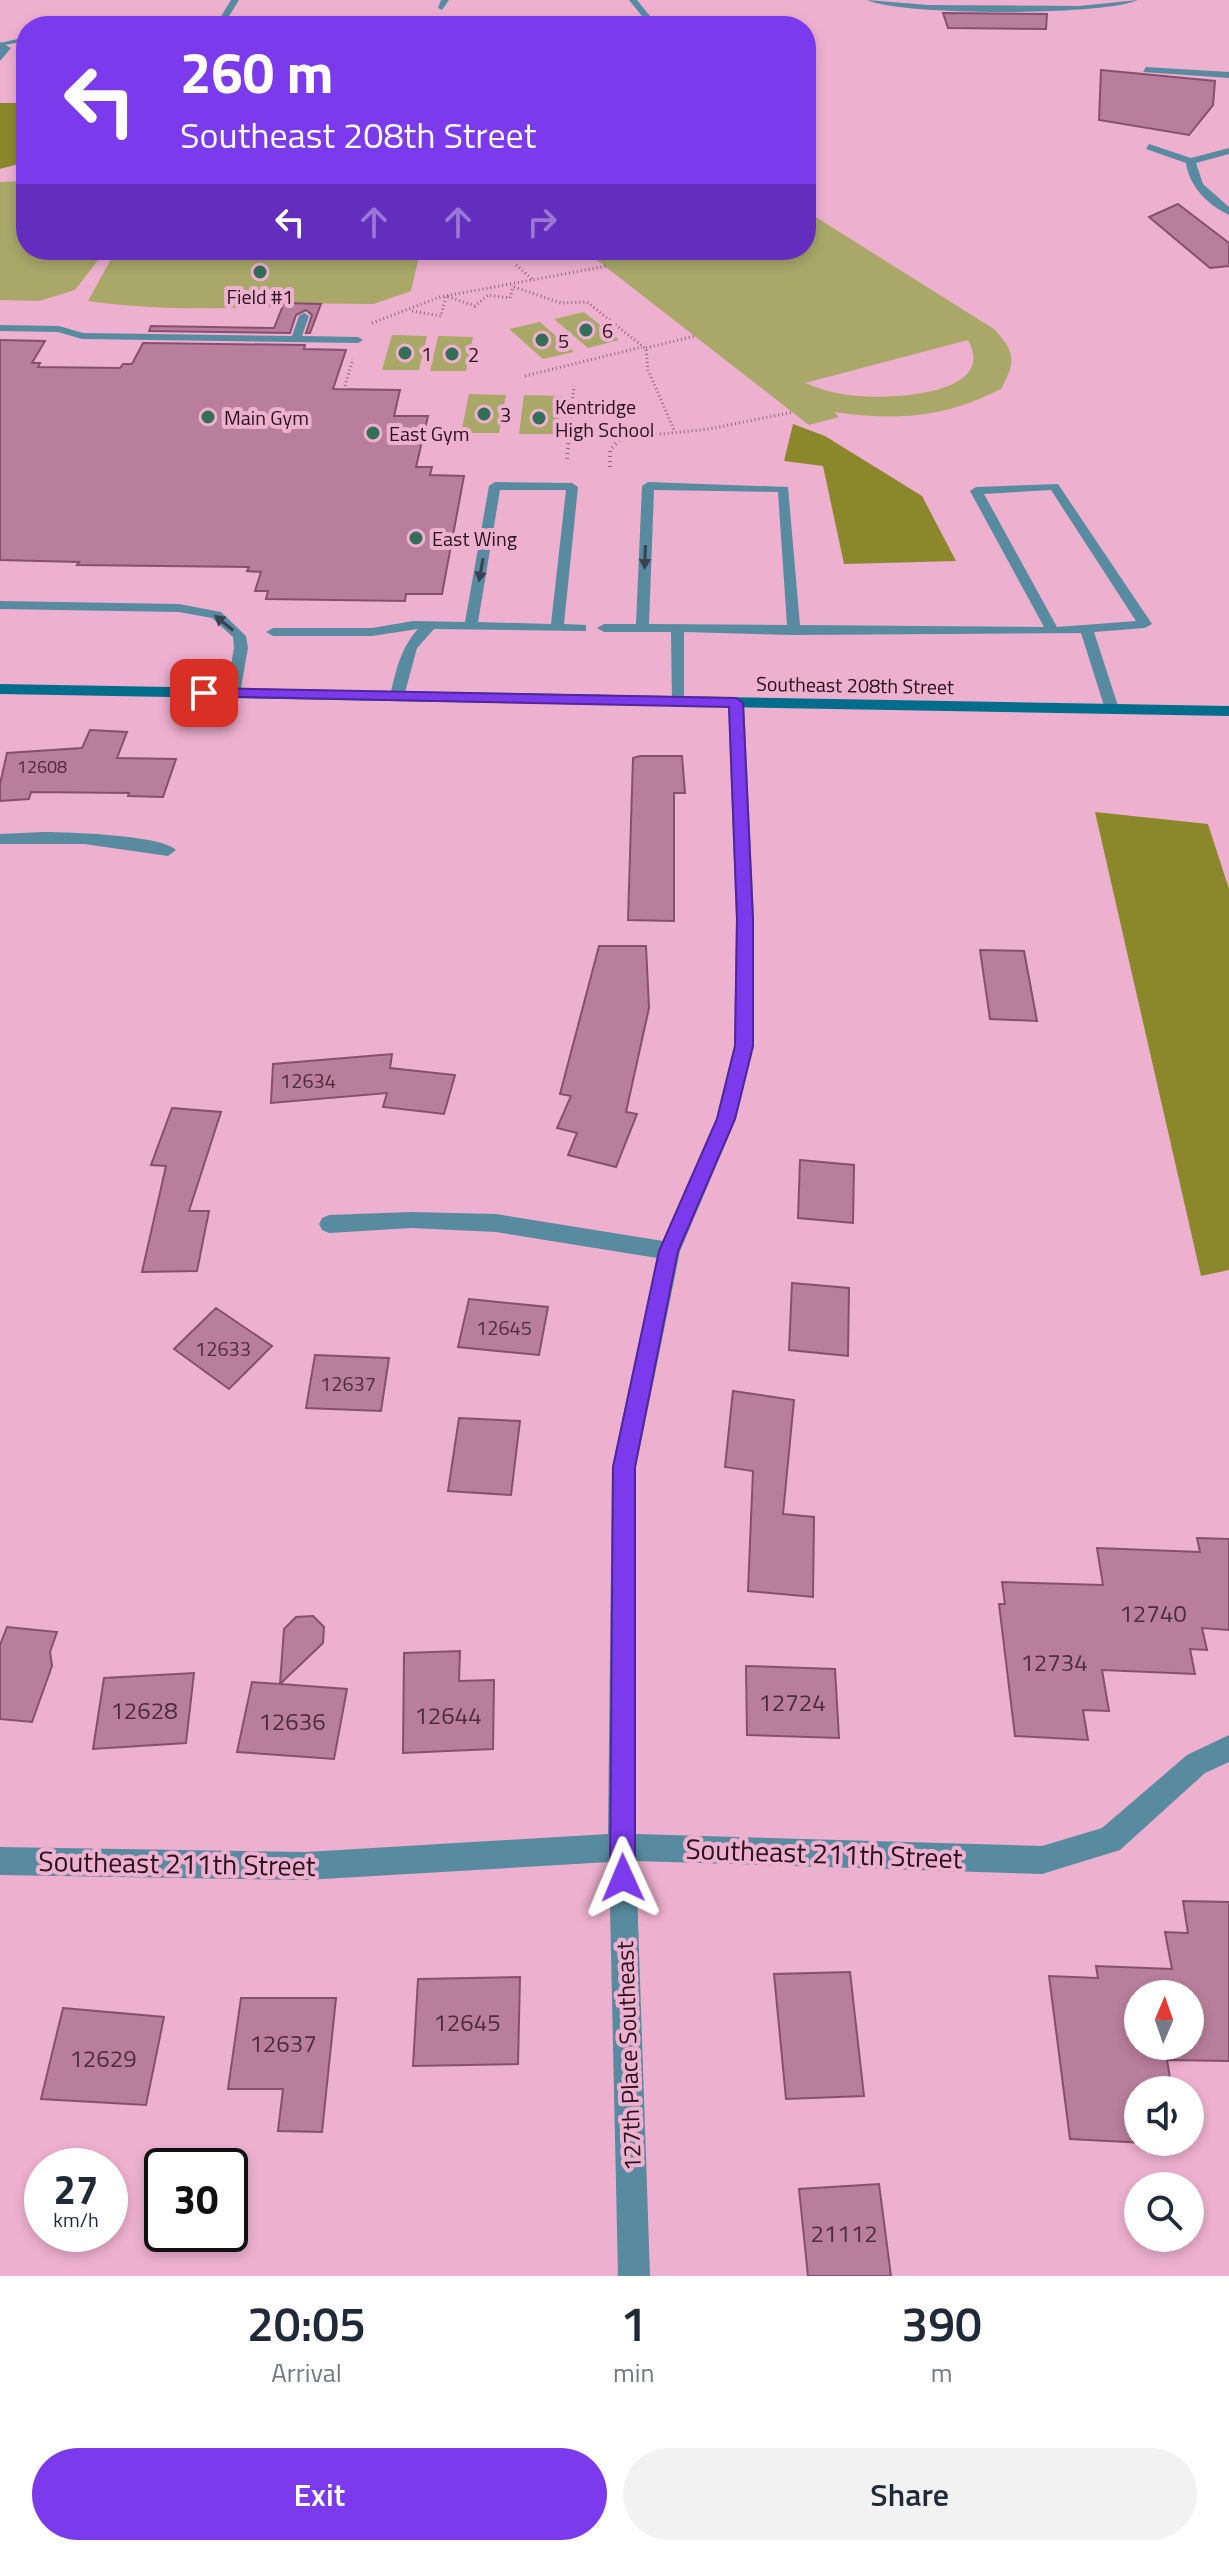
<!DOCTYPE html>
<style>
:root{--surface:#fff;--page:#f2f2f3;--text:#1f2937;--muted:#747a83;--accent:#7c3aed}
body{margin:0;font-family:"Titillium Web",sans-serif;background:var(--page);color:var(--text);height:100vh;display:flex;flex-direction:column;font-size:30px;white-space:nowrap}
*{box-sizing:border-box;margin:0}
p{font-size:26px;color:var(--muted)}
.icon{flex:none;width:44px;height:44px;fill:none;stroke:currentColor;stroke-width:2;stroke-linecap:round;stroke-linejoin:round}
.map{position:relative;height:2276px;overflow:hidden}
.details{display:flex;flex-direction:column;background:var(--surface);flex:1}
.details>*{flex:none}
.hud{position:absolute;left:16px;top:16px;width:800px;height:244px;border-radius:32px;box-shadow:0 4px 12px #0003;background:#7c3aed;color:#fff;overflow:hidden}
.needle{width:52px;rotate:2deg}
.buttons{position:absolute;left:1124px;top:1980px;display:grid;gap:16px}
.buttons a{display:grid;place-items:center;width:80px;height:80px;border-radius:50%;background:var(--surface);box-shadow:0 4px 12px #0003;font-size:40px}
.speed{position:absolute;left:24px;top:2148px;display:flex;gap:16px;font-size:40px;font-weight:700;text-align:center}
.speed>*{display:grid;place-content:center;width:104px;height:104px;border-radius:50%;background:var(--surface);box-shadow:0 4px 12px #0003;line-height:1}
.speed small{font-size:20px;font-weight:400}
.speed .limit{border:4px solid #111;border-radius:12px;background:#fff;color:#111}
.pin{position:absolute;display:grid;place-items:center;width:68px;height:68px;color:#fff;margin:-34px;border-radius:16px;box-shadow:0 4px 12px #0006}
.me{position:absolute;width:88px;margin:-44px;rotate:359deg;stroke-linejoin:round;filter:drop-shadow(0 0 6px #0008)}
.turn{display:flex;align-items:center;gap:28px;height:168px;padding:0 32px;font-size:36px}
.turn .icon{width:104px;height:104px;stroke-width:2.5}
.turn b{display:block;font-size:56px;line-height:68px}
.lanes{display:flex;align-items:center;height:76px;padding:0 32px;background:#0003;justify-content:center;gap:40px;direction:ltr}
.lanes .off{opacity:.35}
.eta{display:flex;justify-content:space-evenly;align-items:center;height:136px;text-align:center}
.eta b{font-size:48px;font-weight:600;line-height:56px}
.primary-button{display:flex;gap:16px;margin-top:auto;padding:16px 32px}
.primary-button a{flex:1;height:92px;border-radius:48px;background:var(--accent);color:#fff;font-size:32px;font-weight:600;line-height:92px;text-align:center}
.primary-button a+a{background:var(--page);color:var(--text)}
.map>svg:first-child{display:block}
</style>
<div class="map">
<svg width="1229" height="2276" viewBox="0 0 1229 2276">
<rect width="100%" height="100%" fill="#eeb0cf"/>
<path fill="#a9a869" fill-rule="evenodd" d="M26,181v69h80l-31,40 -36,11 -39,-1v-118z
M806,211l188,118c22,24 22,32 7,60 -58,29 -104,32 -167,23l5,5 -30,8 -225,-175h222zM968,340c31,55 -78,59 -109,56 -19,-1 -37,-6 -54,-13z
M116,250h317l-13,2 -9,39 -37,13 -98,-1 -2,4c-63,2 -124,3 -186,-6z
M584,312l35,28 -31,8 -34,-29z
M540,322l34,30 -31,7 -34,-30z
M392,335l35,1 -8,34h-37z
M438,336l35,1 -7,34h-36z
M469,394l37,1 -7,38h-38z
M524,395l38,1 -5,38h-38z"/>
<path fill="#8b882c" d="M0,103h26v59l-26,7z
M793,424l32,12 97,60 34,65 -112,3 -21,-98 -39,-5z
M1095,812l113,12 21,65v381l-28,6z"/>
<path fill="#b87e9c" stroke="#86506d" stroke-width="2" fill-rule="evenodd" d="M943,13l104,1 -1,15 -98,-1z
M1101,70l114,11 -2,24 -24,30 -90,-15z
M1178,204l51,39v23l-19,2 -61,-51z
M284,303l37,1 -11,29h-4l6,-18 -6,-5 -10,5 -6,18 -141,-2 2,-5 123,2z
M0,340l45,1 -13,22h8l-2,4 82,1 3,-4h9l11,-21 162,2 -1,4 42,1 -13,39 67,1 -6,26h34l-12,51h16l-2,8 34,1 -22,118h-36l-1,7 -139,-2 2,-8h-13l6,-19 -14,-1 2,-4 -172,-2 2,-3 -79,-2z
M90,730l37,2 -10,26 59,1 -13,38 -35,-1 1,-3 -98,-1 -2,7 -29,2v-17l7,-31 75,-5z
M640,756h42l3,37h-11v128l-46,-1 5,-162z
M599,946h47l3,62 -23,104 11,2 -21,53 -48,-12 9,-22 -20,-5 14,-32 -11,-2z
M980,950l44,1 13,70 -47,-2z
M392,1054l-2,14 65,7 -11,39 -61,-7 4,-14 -116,10 2,-39z
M172,1108l49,4 -32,99h20l-12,60 -55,1 24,-106 -15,-1z
M800,1160l54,5 -1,58 -55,-5z
M792,1283l57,5 -1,68 -59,-6z
M469,1299l79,8 -9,48 -81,-8z
M216,1308l56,38 -43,43 -55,-40z
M315,1355l74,3 -8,53 -75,-3z
M733,1391l61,9 -11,114 31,3 -1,80 -65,-6 5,-120 -28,-4z
M459,1418l61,3 -9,74 -63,-4z
M1197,1538l32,1v91l-27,-2 5,22 -17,-1 5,25 -93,-4 7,41 -26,-1 5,30 -73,-4 -16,-132h6l-3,-22 101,3 -6,-37 103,4z
M313,1616l11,11 -1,16 -43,41 67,5 -13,70 -97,-7 15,-70 28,2 4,-55 12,-12z
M7,1627l50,5 -7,20 2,14 -20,56 -32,-3v-74z
M460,1651l-1,30 35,-1 -1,69 -90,4 1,-100z
M746,1666l89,3 4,69 -92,-3z
M194,1673l-8,70 -93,6 11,-71z
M1183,1901l46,1v159l-62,-1 5,30h-34v52l27,2 -95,-5 -21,-163 49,2 -2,-12 76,3 -7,-37 23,1zM1138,1994h52v52h-52z
M850,1972l14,124 -78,3 -12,-125z
M520,1977l-2,87 -105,2 5,-87z
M241,1998h95l-14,134 -44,-1 5,-42h-55z
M63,2008l101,9 -18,88 -105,-6z
M879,2184l12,92h-83l-9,-87z"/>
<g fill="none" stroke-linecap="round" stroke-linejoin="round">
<path stroke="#93677d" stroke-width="3" stroke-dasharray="1 3" stroke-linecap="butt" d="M516,265l16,14
M514,287l47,16 26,-1 59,47 2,21 27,62
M412,311l29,5 5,-20 29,10 13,-11 22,3 3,-12
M372,323l68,-26 167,-31
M646,348l49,-12
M525,376l117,-29
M345,386l8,-27
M569,438l5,-52
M624,438l85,-9 84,-17"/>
<path stroke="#93677d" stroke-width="4" stroke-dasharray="1 4" stroke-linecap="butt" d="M567,459l2,-23
M610,467v-17l9,-10 11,-4"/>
<path fill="#588ba0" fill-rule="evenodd" d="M26,37v4l-26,5v-3z
M304,313l5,3 -7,20 56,1 5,3 -5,3 -276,-4 -24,-7 -58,-1v-6l59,1 24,7 209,3 7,-20z
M495,482l77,1 6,4 -14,137 22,1v6l-152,-2 -17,19 -13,48 -7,4 -7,-4c6,-25 10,-47 28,-67l-46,7h-99l-7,-4 7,-4h99l41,-7 52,1 24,-136zM500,490h66l-15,134 -73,-2z
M648,482l140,5 12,138 244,2 -74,-136 6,-4 82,-3 94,140 -7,4 -51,4 25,77 -7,4 -7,-4 -24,-76 -287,2 -110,-3v69l-2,3h-10l-1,-72h-67l-7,-4 7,-4h32l6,-138zM654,490l124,2 9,133 -138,-1zM1051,490l85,131 -79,6 -73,-133z
M0,601l179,3 42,8 25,24 2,12 -8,45 -7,4 -7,-4 8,-45 -1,-11 -21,-19 -33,-6 -179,-3z"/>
<path fill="#588ba0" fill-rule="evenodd" d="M231,0h8l-16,26h-8z
M441,0h8l-7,10 -4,-2z
M629,0h8l21,26h-8z
M867,0l61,5 151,1 59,-6c-34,16 -237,16 -271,0z
M0,42l11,6 -11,13z
M1146,67l83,5v6l-86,-6z
M1149,144l42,14 38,-10v6l-33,9 7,21 26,23v8c-21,-10 -40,-29 -43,-52l-40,-14z
M736,698l8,5 10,216v127l-18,73 -56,132 -44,216v367l406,12 60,-18 85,-73 42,-20v27l-24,11 -85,77 -78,24 -406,-13 14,415h-32l-9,-414 -303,18 -306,-5v-28l306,5 302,-18 4,-367 45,-209 -161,-26 -85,-4 -82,5 -7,-3 -3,-6 3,-6 7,-3 82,-3 85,2 167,27 53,-122 18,-73 2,-127 -8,-216z
M43,832c24,0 119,3 133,18l-8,6 -84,-12h-84v-10z"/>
<path fill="#056d8c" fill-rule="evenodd" d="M0,684l1229,22v10l-1229,-22z"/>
</g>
<defs><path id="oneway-solid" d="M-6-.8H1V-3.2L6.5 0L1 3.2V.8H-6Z" transform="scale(2)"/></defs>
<g fill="#3b4252">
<use href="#oneway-solid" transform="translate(645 557) rotate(92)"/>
<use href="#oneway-solid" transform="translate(481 570) rotate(100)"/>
<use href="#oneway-solid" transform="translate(224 623) rotate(-141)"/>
</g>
<path fill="#7c3aed" stroke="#51269a" stroke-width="2" d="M204,688l532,10 7,5 10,216v127l-18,73 -57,132 -43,216v411l-3,9 -9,3 -9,-3 -4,-9 3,-411 46,-216 58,-132 18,-73 2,-127 -8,-212 -530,-11 -2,-3z"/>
<g fill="#336e58" stroke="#eeb0cf" stroke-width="3">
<circle cx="260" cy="272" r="8"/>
<circle cx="586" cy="330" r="8"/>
<circle cx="542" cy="340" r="8"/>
<circle cx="405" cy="353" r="8"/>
<circle cx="452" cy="354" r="8"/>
<circle cx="484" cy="414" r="8"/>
<circle cx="208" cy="417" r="8"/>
<circle cx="539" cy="418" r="8"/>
<circle cx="373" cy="433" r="8"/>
<circle cx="416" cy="538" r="8"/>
</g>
<g text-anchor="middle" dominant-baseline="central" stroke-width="8" stroke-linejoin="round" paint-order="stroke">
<g font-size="18" fill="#4c2d3e">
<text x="42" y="766">12608</text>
</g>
<g font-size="20" fill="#28121e" stroke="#eeb0cf" text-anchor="start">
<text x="260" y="296" text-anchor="middle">Field #1</text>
<text x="602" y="330">6</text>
<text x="558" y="340">5</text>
<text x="421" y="353">1</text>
<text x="468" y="354">2</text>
<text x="555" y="406">Kentridge<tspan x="555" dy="23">High School</tspan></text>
<text x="500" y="414">3</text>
<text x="224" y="417">Main Gym</text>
<text x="389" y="433">East Gym</text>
<text x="432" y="538">East Wing</text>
</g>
<g font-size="20" fill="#28121e" stroke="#eeb0cf">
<text transform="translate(855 685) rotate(1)">Southeast 208th Street</text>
</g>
<g font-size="20" fill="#4c2d3e">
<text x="308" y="1080">12634</text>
<text x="504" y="1327">12645</text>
<text x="223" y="1348">12633</text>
<text x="348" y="1383">12637</text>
</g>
<g font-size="24" fill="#4c2d3e">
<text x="1153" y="1613">12740</text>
<text x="1054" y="1662">12734</text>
<text x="792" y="1702">12724</text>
<text x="144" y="1710">12628</text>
<text x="448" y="1715">12644</text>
<text x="292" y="1721">12636</text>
<text x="467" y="2022">12645</text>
<text x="283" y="2043">12637</text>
<text x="103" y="2058">12629</text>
<text x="844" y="2233">21112</text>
</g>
<g font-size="24" fill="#28121e" stroke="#eeb0cf">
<text transform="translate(628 2056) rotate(-92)">127th Place Southeast</text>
</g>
<g font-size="28" fill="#28121e" stroke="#eeb0cf">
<text transform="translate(824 1853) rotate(2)">Southeast 211th Street</text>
<text transform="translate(177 1863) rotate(1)">Southeast 211th Street</text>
</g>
</g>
</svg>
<div class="buttons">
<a><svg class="needle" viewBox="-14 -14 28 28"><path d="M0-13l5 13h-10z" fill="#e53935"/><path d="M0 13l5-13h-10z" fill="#747a83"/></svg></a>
<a><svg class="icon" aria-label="sound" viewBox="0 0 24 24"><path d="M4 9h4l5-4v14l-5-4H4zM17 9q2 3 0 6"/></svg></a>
<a><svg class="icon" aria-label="search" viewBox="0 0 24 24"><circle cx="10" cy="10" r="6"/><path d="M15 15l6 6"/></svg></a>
</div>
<div class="speed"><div>27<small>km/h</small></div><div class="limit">30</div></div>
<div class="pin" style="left:204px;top:693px;background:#d93025"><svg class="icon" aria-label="arrive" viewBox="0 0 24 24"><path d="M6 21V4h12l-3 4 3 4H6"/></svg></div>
<svg class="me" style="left:623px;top:1878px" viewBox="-20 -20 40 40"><path d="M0-17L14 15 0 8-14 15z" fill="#7c3aed" stroke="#fff" stroke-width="4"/></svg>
<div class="hud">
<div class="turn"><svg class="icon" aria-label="left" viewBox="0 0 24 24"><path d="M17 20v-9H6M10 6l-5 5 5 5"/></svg><div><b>260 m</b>Southeast 208th Street</div></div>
<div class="lanes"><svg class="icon" aria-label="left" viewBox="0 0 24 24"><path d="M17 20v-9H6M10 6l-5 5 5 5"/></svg><svg class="icon off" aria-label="ahead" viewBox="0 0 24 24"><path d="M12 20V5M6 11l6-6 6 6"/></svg><svg class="icon off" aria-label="ahead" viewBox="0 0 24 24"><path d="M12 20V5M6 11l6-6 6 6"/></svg><svg class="icon off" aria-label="right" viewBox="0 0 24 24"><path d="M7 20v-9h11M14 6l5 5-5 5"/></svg></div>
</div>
</div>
<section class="details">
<div class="eta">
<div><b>20:05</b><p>Arrival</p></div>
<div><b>1</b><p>min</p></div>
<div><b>390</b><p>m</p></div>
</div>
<div class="primary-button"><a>Exit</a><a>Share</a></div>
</section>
